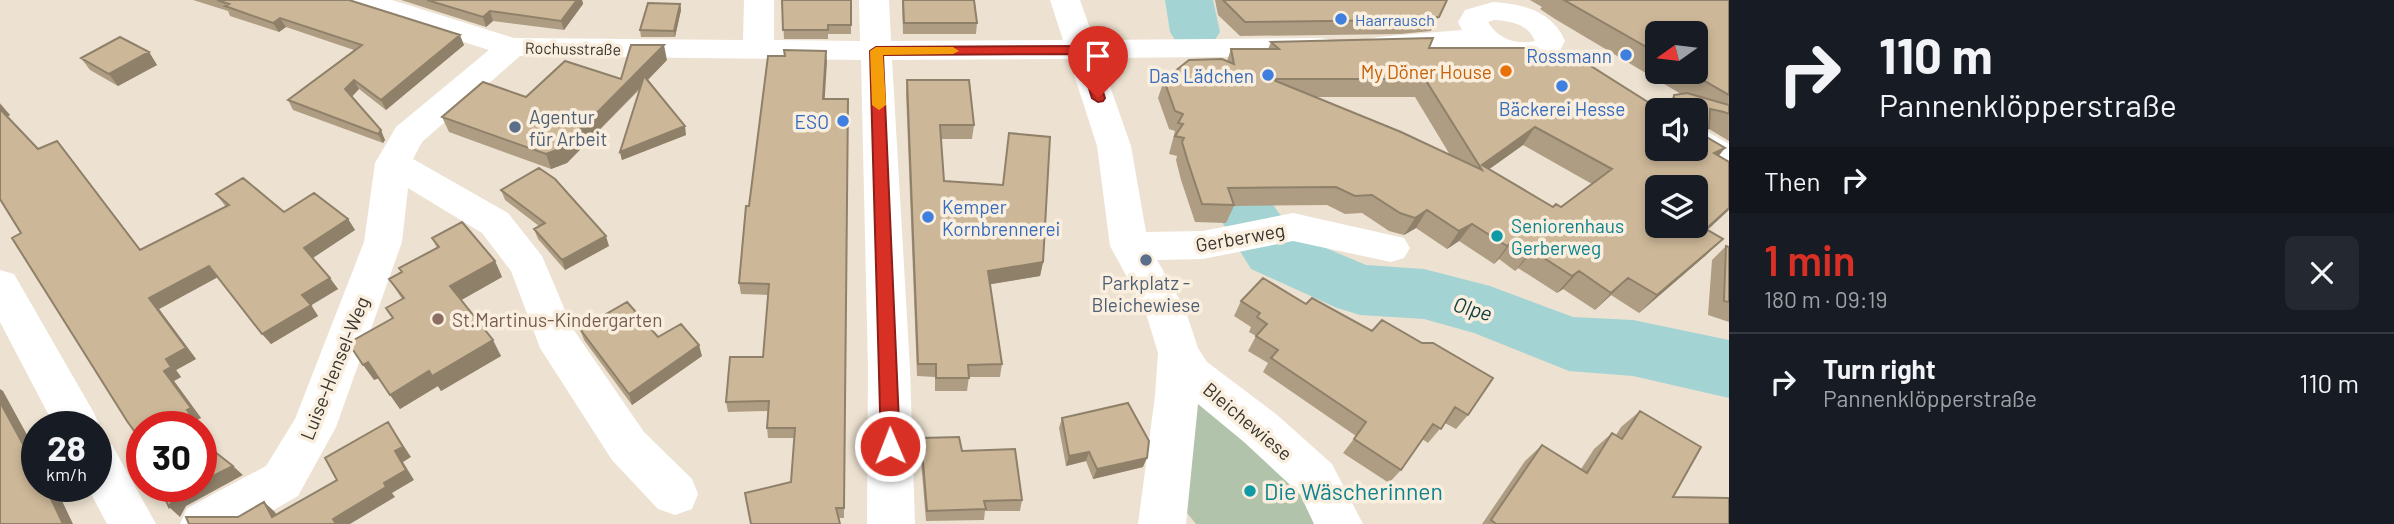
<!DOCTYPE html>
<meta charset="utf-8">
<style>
:root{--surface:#171b24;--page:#242831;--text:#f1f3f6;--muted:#9ea1a6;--line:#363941;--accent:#d93025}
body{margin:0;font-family:Barlow,sans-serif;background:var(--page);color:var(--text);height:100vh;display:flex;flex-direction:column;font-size:26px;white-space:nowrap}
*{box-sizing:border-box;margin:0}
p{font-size:23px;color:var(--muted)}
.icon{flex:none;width:38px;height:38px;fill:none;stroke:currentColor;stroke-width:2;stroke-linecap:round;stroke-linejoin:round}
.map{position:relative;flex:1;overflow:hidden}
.details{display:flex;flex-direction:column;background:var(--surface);width:665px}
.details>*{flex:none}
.banner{background:#171b24;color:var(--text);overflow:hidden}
.needle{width:46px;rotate:256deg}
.tools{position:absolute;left:1645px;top:21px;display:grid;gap:14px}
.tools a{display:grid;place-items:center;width:63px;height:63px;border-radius:10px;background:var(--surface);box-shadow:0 4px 10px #0003;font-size:35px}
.speed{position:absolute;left:21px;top:411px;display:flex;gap:14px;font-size:35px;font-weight:700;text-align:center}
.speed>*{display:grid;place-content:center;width:91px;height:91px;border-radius:50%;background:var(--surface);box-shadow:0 4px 10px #0003;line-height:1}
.speed small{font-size:18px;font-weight:400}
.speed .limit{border:10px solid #d22;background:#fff;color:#111}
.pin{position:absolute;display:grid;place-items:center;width:60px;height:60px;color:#fff;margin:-72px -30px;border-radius:50% 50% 50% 0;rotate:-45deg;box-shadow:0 0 7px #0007}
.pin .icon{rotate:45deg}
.me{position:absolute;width:77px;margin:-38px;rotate:359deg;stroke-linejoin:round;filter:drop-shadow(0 0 5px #0008)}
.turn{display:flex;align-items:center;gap:24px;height:147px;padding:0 35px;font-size:32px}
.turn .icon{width:91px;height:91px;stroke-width:2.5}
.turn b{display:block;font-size:49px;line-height:60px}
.then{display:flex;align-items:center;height:66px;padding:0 35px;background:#0003;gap:14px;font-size:26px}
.round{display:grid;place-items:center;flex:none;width:74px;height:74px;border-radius:10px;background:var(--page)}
.summary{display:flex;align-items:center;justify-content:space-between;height:119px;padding:0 35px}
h1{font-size:42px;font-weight:600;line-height:52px;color:var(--accent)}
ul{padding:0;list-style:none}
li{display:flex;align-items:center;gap:21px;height:98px;padding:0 35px;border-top:2px solid var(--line)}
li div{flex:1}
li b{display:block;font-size:26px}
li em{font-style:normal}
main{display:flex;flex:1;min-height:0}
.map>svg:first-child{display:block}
</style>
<main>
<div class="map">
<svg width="1729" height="524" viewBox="0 0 1729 524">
<rect width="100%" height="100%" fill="#ede2d1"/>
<path fill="#b1c4ab" d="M1193,394l141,130h-138l-9,-11 -7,-23z"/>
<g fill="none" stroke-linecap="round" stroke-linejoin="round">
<path fill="#a4d3d4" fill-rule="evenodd" d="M1165,0h48l7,32 -7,11 -18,4 -18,-4 -7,-11z
M1242,185l21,6 32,44 71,30 58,4 66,17 83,31 60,3 96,20v58l-96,-22 -64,-5 -95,-38 -50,-14 -64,-4 -23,-7 -86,-39 -39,-63 9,-15z"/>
<path fill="#fff" fill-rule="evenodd" d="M346,0h46l122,38 229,2 1,-40h30v40l86,1 -1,-41h30l2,41 172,-1 -13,-40h30l14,40 227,-2 11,2 4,7 -4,7 -11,2 -221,2 31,88 15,86 57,-1 90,-18 111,25 6,10 -6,10 -13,4 -98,-21 -90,18 -46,1 28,49 13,39 9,14 69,52 56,50 31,60h-49l-14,-30 -56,-52 -46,-38 -12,120h-48l17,-128 3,-43 -13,-43 -35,-64 -13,-100 -28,-87 -177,1 18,309 5,155h-48l1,-155 -7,-309 -341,-4 -98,86 -9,17 95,54 34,43 31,73 71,103 48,47 6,15 -6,15 -17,6 -17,-6 -46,-49 -72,-112 -29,-77 -29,-38 -74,-45 -6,54 -66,185 -38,69 -49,28h-69l7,-16 79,-42 29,-47 69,-177 11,-79 21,-36 93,-77 -138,-44z
M1493,2c30,2 59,9 72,39l-7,13 -31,7 -33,-5 -16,-8 -100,7 -11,-2 -4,-7 4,-7 11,-2 84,-7 -4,-8 7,-12zM1494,20c17,1 34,4 41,21 -19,4 -37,-2 -47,-19z
M1696,129l12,3 21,12v28l-12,-4 -32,-19h11z
M0,270l14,4 80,139 6,14 -4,8v-8h-41l-55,-105z
M96,439l16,6 44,79h-49l-20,-38h9z"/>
</g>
<path fill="#af9d83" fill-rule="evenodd" d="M193,0h156l115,45 -78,65 -27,-21 -7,8 33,43 -2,3 -90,-33 -5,-10 66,-50 -68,-23 -7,5 -49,-16 -2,-5z
M401,0h181l1,4 -19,26 -71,-9 -7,6z
M782,0h69v34h-23v5h-44z
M902,0h72l3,23 -1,11h-73z
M1215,0h232l-16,31 -31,3 -160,2 -22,-21z
M1530,0h199v141l-20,-12 -5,6 21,13 -6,8 -12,74 16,9 -18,17 -66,57 -28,-18 -16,15 -32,-21 -6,4 -39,-25 -3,3 -16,-12 -5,5 -35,-23 -12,8 -31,-21 -12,7 -15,-4 -27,-18 -17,1 -18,-9 -93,1 -8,17 -31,-1 -14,-42 -5,-20 1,-4 -8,-2 6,-23 -6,-2 -11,-31 6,-18 63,-19 4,-12h37l3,-7 158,6 230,61h3l12,-14 7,-1 -126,-75 -15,-10 2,-2zM1657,33l39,39h-39zM1314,97h101l35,58zM1657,110h39l-39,39zM1523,145l69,39 -31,23h-8l-64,-38z
M680,4l1,6 -6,27h-34l-1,-7z
M826,51l-2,48h24l-4,419h-6l-47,-36 3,-44h-26l-1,-10 1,-17 -40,1 -2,-10 37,-45 5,-62 -27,-1 -2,-11 10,-77 36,-150z
M149,52l8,13 -39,21 -28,-16 -9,-12z
M667,60l-20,21 39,54 -64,25 -2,-8 20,-63 -73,74 -16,6 -102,-37 -7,-15 84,-20 95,-18z
M907,80l67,45 -2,14h-31l3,42 99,81 -3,14 -50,8 12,80 -2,13h-31l-2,14h-32v-14l-18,-1 -11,-283z
M0,103l10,12 -3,1 31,33 28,3 75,98 85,-43 -10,-13 68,18 64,7 7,11 -42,28 25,31 -27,16 7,11 -47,28 -53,-67 -59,32 37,50 -20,11 5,7 -7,4 27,37 -4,2 12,16 -8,5 -180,-208z
M501,190l108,56 -44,24 -27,-31 -4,-10 5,-3 -34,-26z
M432,238l63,23 7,16 -41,23 40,56 -60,35 -3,-5 -38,23 -21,-31 -5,2 19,-61 -7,-11 16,-9 -13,-20 13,-7 -3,-4 38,-20z
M1726,246l3,1v75l-21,-7 4,-55z
M1263,278l205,137 -12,14 -11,-6 -17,20 -6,-4 -21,31 -12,13 -46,-30 13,-17 -93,-64 5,-9 -20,-12 8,-15 -7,-4 2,-5 -17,-11 7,-15z
M580,329l78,8 44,19 -70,49 -48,-65z
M1640,411l33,86 56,27h-247l43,-63 17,-16 39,24 13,-20 18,-16 4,2 5,-8z
M1062,418l81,49 -50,12 -7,-18 -20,5 -7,-38z
M921,438l41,13 60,49 -2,11h-35l-1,9 -58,1 -6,-72z"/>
<path fill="#8f806a" d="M577,0h5l1,4 -19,26 -3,-9z
M680,4l1,6 -6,27 -1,-6z
M490,11l3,10 -7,6 -3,-10z
M280,18l6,9 -7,5 -6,-9z
M460,35l4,10 -78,65 -5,-10z
M664,45l3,15 -100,103 -16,6 -5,-15z
M826,51l1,11 -3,48 -1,-11z
M149,52l8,13 -39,21 -9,-12z
M354,80l5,9 -9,9 -5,-9z
M0,104l10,11 -3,2 -7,-8z
M685,126l1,9 -64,25 -2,-8z
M1535,127l-12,18 -46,33 5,-8v-5z
M381,130l4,10 -2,3 -5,-9z
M57,141l9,11 83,109 -9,-11z
M1725,148l-16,18 5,-13z
M1729,208v2l-40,37 17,-18z
M1427,210l-11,18 -12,7 11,-17z
M348,219l7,11 -44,29 -7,-11z
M1472,224l-13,17 -12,8 12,-18z
M606,236l3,10 -44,24 -3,-10z
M1723,239l-18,17 -66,57 18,-18z
M1512,242l-13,17 -5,5 13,-18z
M1533,251l-15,17 -3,3 14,-18z
M495,261l7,16 -44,25 -8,-16z
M1043,262l-3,14 -54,9 2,-14z
M209,266l9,11 -59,32 37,50 -20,11 5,7 -7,4 27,37 -4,2 12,16 -8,5v-14h-4l-33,-56 -15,-73z
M1579,271l-16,18 -6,4 15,-17z
M330,278l8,11 -28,17 -8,-11z
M1628,278l-17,17 -16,15 16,-17z
M311,305l7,11 -47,28 -9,-10z
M493,340l8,16 -60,35 -3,-5 -38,23 -10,-14 39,-24z
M699,345l3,11 -70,49 -3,-11z
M368,362l11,16 -5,2 -11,-15z
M0,389l3,2 34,62v17l-37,-68z
M388,422l23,35 -8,5 11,18 -22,13 3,4 -45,27h-14l-3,-5 51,-36 11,-32z
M1089,452l-3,9 -20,5 3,-10z
M1147,458l-4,9 -50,12 4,-10z
M233,466l10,9 -57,31 -6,11 -11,-10 6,-11 18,-10h8v-4z
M45,486h10l18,38h-10z
M264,502l11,10 6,12 -9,-7z"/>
<path fill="#ccb798" stroke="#8f806a" stroke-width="2" fill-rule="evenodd" d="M217,0h132l111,35 -79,65 -27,-20 -9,9 36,41 -3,4 -90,-34 74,-55 -82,-27 -7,5 -48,-17 4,-2z
M427,0h150l-16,21 -71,-10 -7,6z
M782,0h69v25h-23v5h-45z
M903,0h71l3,23h-73z
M1223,0h224l-8,17 -32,3 -162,2z
M1564,0h165v95l-40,-23h7v-39h-39v20z
M648,3l32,1 -6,27 -34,-1z
M120,37l29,15 -40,22 -28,-16z
M1433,38l-4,10h100l57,15 73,46 9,1h-11v39h39v-39h-22v-15l13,-2 42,12v9l-5,-2 -14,-3 -1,19h-8l-3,4 27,16 -11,5 15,9v46l-23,21 17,10 -66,56 -29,-17 -17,15 -32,-22 -7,5 -39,-25 -4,2 -17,-11 -5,4 -35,-22 -13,7 -32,-21 -12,8 -15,-5 -28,-18 -17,1 -19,-9 -108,1 6,17 -32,-1 -14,-42 -6,-20 2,-4 -9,-2 8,-12 -5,-1 5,-9 -8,-3 -11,-31 25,-20 33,-1 12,5 -3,-15h48l-8,-7zM1271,79h154l57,91 -81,-38zM1535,127l77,42 -51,38 -5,-3 -3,3 -71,-42zM1657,187h39v39h-39z
M631,45h33l-102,103 -16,6 -104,-37 41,-35 43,15 39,-36 56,18z
M784,50l42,1 -3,48h25l-4,409h-8l4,16h-89l-6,-31 46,-11 4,-54h-28l2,-27 -43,1 4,-45h33l6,-73 -30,-1 7,-77h3l19,-150h17z
M644,76l41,50 -65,26z
M907,80h62l5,45h-34l4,56 59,4 6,-52 41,4 -7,125 -55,9 14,93 -34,1 1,13h-33v-14h-18z
M0,109l38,40 19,-8 83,109 89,-45 -13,-11 27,-16 41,34 30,-19 34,26 -44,29 26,30 -28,17 9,10 -49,29 -53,-68 -60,32 37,50 -20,11 5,8 -7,4 27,37 -4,2 12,16 -2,1h-55v15l-15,-21 -115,-183 9,-5 -21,-34z
M539,168l16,11 51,57 -44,24 -28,-31 11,-6 -44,-33z
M462,222l33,39 -45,25 43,54 -61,36 -3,-5 -39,24 -22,-33 -5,3 -12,-18 3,-7 39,-22 -7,-10 18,-10 -15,-19 13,-7 -3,-4 40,-21 -7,-9z
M1726,246l3,1v55l-5,-1z
M1263,278l43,26 6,-6 60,33 10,-11 40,23h11l60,35 -25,37 -13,-8 -14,22 -8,-5 -32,46 -47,-31 12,-17 -95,-64 7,-8 -22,-14 11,-12 -10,-7 3,-4 -19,-12z
M627,302l31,35 23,-13 18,21 -70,49 -49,-65z
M0,402l37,68v16h8l18,38h-63z
M1128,403l21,38 -2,17 -50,11 -8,-17 -20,4 -7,-38z
M1640,411l61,36 -28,50 56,1v26h-233l-5,-4 51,-75 45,28 25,-40 10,6z
M388,422l15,25 -8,4 11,19 -22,13 2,4 -53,32 3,5h-147l-3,-7h52l26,-15 8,15 65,-37 -12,-22z
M959,437l3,14 53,-2 7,51 -38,1 2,8 -59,2 -6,-73z
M201,441l32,25 -32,16z
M159,486h34l-18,10 -6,11z"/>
<path fill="#d93025" stroke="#8d1f18" stroke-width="2" d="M1083,46l7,4 15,48 -2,3 -5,1 -6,-4 -14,-44 -195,1 17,391 -3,6 -7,3 -6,-3 -3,-6 -11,-395 6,-4z"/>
<path fill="#f59e0b" d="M876,47h77l6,4 -6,3 -70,1 3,50 -7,5 -7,-5 -2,-54z"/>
<g fill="#3f7fe0" stroke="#faefde" stroke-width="2.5">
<circle cx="1341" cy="19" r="7"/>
<circle cx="1626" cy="55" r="7"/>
<circle cx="1268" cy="75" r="7"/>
<circle cx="1562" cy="86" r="7"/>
<circle cx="843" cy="121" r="7"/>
<circle cx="928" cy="217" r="7"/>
</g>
<circle fill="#e8710a" stroke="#faefde" stroke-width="2.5" cx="1506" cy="71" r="7"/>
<g fill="#5c6f8a" stroke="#faefde" stroke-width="2.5">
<circle cx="515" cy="127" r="7"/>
<circle cx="1146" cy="260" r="7"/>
</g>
<g fill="#0f9aa8" stroke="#faefde" stroke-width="2.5">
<circle cx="1497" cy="236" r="7"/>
<circle cx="1250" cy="491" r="7"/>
</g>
<circle fill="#8d6e63" stroke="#faefde" stroke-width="2.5" cx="438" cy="319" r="7"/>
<g text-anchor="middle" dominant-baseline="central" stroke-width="7" stroke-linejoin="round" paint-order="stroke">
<g font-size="16" fill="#366cbe" stroke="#faefde" text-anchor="start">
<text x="1355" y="19">Haarrausch</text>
</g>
<g font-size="16" fill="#37332c" stroke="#faefde">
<text transform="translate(573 48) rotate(1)">Rochusstraße</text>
</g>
<g font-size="19" fill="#366cbe" stroke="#faefde" text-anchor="end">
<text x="1612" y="55">Rossmann</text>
<text x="1254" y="75">Das Lädchen</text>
<text x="1562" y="108" text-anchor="middle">Bäckerei Hesse</text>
<text x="829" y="121">ESO</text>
<text x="942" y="206" text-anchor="start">Kemper<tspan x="942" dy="22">Kornbrennerei</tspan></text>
</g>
<g font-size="19" fill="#c56008" stroke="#faefde" text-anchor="end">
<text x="1492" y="71">My Döner House</text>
</g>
<g font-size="19" fill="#4e5e75" stroke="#faefde" text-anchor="start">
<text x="529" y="116">Agentur<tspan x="529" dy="22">für Arbeit</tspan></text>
<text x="1146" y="282" text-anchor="middle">Parkplatz -<tspan x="1146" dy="22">Bleichewiese</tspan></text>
</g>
<g font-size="19" fill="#0d838f" stroke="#faefde" text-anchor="start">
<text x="1511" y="225">Seniorenhaus<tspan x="1511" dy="22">Gerberweg</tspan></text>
</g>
<g font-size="19" fill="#37332c" stroke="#faefde">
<text transform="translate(1240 237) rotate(-10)">Gerberweg</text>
<text transform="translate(334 368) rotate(-68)">Luise-Hensel-Weg</text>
<text transform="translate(1248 421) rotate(40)">Bleichewiese</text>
</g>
<g font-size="19" fill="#785e54" stroke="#faefde" text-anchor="start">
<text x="452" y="319">St.Martinus-Kindergarten</text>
</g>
<g font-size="21" font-style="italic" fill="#113e3f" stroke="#faefde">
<text transform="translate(1473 308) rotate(16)">Olpe</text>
</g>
<g font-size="23" fill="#0d838f" stroke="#faefde" text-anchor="start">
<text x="1264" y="491">Die Wäscherinnen</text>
</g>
</g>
</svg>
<div class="tools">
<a><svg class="needle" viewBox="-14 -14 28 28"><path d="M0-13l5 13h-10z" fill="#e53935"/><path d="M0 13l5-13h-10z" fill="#9ea1a6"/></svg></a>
<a><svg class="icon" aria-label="sound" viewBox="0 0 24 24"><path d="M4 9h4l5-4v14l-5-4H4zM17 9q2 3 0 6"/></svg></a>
<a><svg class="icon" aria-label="layers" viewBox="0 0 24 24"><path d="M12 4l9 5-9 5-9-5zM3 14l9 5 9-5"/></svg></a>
</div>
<div class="speed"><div>28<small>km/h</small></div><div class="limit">30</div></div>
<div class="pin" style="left:1098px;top:98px;background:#d93025"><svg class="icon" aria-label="arrive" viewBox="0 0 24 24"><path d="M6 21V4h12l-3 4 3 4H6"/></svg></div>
<svg class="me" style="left:890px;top:446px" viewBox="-20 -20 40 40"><circle r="17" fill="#d93025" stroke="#fff" stroke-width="3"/><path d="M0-11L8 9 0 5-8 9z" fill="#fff"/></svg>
</div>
<section class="details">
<div class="banner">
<div class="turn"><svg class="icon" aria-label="right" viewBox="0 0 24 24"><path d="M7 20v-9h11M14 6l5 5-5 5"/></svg><div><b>110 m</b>Pannenklöpperstraße</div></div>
<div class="then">Then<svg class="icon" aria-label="right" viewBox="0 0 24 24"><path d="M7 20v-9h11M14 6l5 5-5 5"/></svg></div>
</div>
<div class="summary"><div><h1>1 min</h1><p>180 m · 09:19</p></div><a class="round"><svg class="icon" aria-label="close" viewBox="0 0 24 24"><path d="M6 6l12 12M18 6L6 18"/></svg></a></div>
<ul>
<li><svg class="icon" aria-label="right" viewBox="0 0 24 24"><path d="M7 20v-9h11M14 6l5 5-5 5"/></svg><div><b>Turn right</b><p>Pannenklöpperstraße</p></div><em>110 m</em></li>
</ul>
</section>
</main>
